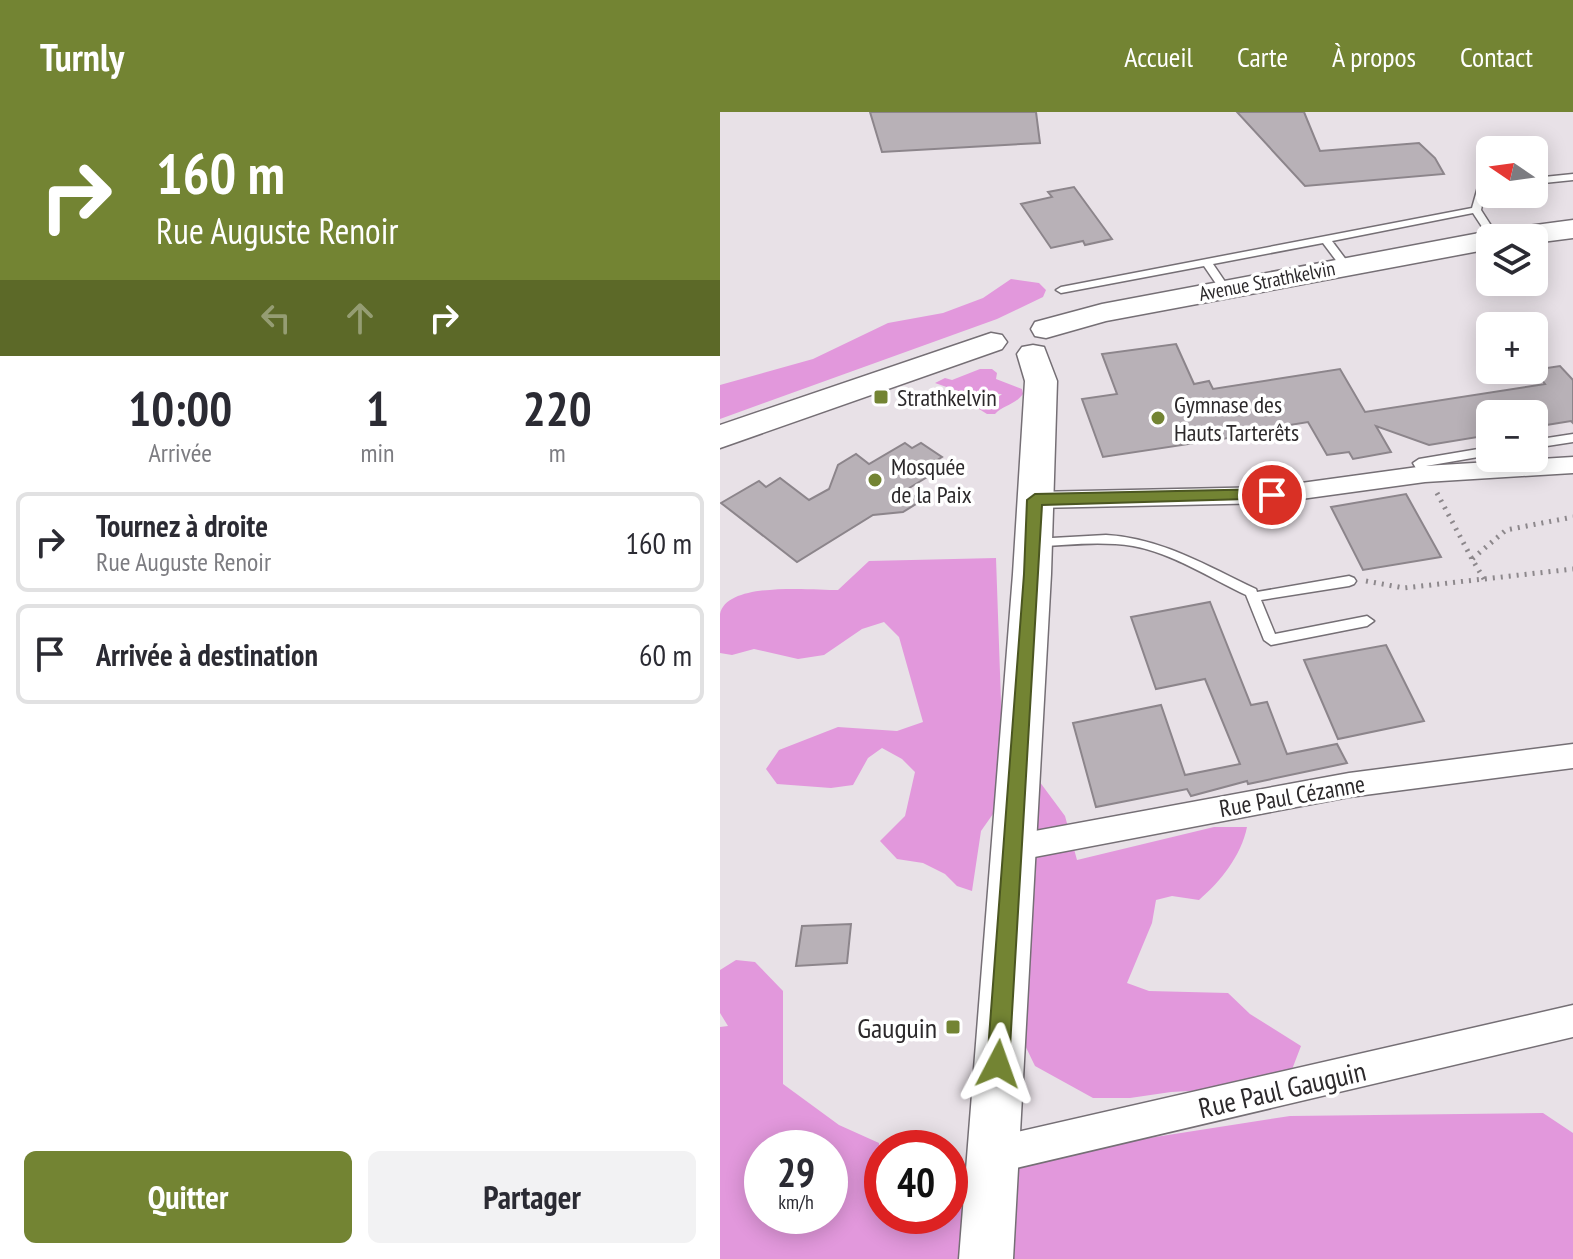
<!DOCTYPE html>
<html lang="fr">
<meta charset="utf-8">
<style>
:root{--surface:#fff;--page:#f2f2f3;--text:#2b2b33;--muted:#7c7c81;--line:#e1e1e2;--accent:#738433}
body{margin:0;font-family:"PT Sans Narrow",sans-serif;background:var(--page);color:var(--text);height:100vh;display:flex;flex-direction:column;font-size:30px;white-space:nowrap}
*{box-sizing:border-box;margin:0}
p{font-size:26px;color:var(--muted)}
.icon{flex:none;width:44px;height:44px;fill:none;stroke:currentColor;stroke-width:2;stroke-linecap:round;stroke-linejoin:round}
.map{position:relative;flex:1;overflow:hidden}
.drawer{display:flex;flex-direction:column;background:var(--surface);width:720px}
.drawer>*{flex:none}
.banner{background:#738433;color:#fff;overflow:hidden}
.needle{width:52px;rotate:283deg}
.tools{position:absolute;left:756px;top:24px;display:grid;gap:16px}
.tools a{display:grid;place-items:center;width:72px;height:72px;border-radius:12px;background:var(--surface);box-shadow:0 4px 20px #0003;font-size:40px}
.speed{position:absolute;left:24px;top:1018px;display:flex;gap:16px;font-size:40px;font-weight:700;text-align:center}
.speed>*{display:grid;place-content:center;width:104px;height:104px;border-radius:50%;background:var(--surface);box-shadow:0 4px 20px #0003;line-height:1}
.speed small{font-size:20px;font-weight:400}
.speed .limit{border:12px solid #d22;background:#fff;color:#111}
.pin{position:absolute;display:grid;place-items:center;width:68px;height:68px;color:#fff;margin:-34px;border:4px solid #fff;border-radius:50%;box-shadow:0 2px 8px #0007}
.me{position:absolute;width:88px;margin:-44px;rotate:4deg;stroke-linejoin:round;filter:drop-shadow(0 0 6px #0008)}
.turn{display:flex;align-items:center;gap:28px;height:168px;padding:0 24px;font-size:36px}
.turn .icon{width:104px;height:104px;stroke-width:2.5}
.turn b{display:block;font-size:56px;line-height:68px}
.lanes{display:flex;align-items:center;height:76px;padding:0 24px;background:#0003;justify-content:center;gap:40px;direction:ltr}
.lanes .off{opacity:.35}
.eta{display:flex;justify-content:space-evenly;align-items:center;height:136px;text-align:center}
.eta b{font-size:48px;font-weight:600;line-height:56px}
.button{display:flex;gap:16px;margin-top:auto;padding:16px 24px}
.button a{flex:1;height:92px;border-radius:12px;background:var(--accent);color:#fff;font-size:32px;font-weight:600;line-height:92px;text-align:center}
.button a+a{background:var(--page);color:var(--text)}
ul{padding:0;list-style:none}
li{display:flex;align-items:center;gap:24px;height:100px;margin:0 16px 12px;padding:0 8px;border:4px solid var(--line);border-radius:12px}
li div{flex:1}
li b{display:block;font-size:30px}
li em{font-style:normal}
header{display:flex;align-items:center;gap:48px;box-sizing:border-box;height:112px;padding:0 40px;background:var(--accent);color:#fff}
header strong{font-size:38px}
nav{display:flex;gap:44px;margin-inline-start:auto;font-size:28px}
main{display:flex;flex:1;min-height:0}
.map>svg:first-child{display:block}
</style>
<header>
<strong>Turnly</strong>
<nav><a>Accueil</a><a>Carte</a><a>À propos</a><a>Contact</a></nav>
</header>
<main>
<section class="drawer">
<div class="banner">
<div class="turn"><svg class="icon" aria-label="right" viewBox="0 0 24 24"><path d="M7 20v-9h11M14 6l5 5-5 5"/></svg><div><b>160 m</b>Rue Auguste Renoir</div></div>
<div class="lanes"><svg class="icon off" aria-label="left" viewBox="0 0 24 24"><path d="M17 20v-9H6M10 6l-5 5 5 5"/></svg><svg class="icon off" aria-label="ahead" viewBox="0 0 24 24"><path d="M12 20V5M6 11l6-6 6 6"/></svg><svg class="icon" aria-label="right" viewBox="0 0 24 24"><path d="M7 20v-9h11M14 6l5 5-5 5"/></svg></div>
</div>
<div class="eta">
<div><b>10:00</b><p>Arrivée</p></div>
<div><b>1</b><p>min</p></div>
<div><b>220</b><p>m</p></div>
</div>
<ul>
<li><svg class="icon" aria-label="right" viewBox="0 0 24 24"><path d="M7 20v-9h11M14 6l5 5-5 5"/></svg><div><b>Tournez à droite</b><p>Rue Auguste Renoir</p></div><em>160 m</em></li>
<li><svg class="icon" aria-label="arrive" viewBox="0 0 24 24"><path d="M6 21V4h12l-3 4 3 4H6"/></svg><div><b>Arrivée à destination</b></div><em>60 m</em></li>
</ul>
<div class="button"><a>Quitter</a><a>Partager</a></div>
</section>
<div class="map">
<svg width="853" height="1147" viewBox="0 0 853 1147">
<rect width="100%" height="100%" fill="#e8e1e7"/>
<path fill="#e298dc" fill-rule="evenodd" d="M291,167l28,4 7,7 -3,7 -46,22 -277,100v-34l93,-26 75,-36 55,-10 40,-15z
M260,257h12l5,4 -1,6 26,10 1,5c-8,11 -20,11 -28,20h-8l-8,-5v-7l18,-4 5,-4 -38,-1 -29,-10 10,-5 7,2z
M276,446l6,173 63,85 12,44 137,-33h33c-6,29 -26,54 -48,73l-27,-4 -16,4 -4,23 -25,60 22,8 79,2 22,21 51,32 -10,26 -83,18 -37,2 -41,6h-37l-58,-32 -15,-31 4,-100 12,-64 -8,-37 -28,-30 -19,27 -9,60 -15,-5 -12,-12 -22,-11 -26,-4 -17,-18 25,-25 10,-44 -13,-13 -20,-11 -14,10 -15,27 -22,3 -54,-4 -11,-15 13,-19 59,-23 59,4 26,-9 -24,-85 -15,-15 -22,7 -38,26 -26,4 -44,-10 -22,6 -12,-2c0,-12 0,-27 0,-39 7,-33 91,-24 118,-24l31,-29z
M16,848l19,2 28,29v93l56,41 40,18 3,73h68v-47l340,-53 253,-3 30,20v126h-853v-232l8,-1 -8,-13v-43zM42,1036h68v68h-68z"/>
<path fill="#b8b1b7" stroke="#8c858b" stroke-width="2" d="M150,0h166l4,31 -158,9z
M517,0h67l16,39 99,-8 16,15 9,16 -139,12z
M354,75l38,52 -27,6 -2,-4 -32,7 -30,-44 31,-7 -4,-5z
M456,232l18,40 15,-3 4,8 127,-20 25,43 180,-28 -11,-14 26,-4 13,14v43l-2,-2 -37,6v-13h-44v21l-61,10 -53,-19 15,26 -38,7 -4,-7 -22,3 -19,-33 -74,12 1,3 -132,20 -21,-58 35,-5 -15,-40z
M185,331l7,5 9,-5 21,14 -8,5 8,6 -36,22 15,11 -18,11 -30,3 -76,47 -76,-59 38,-22 7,6 14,-9 29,22 20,-11 9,-24 18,-11 13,10z
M686,382l35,63 -78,13 -32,-63z
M490,490l41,103 16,-3 20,52 50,-10 10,19 -99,21 -1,-3 -56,15 -4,-7 -91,18 -23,-84 88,-18 24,70 55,-11 -35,-85 -49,10 -25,-72z
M666,533l38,76 -86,18 -34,-79z
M131,812l-4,39 -51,3 6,-40z"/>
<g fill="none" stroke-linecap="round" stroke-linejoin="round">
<g stroke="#756f75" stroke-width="3">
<path id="lane" d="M853,62v6l-39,4v-6z
M770,71v6l-5,2 -4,19 18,28 -9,1 -17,-26 -141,28 18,24 -5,3 -4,-1 -18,-24 -110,21 17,25 -5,3 -4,-1 -17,-25 -143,27 -5,-3 5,-3 411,-79 6,-21z
M853,322v8l-39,6v-8z
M770,335v8l-64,11 5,8 -6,4 -4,-1 -8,-14 6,-4z
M386,423c55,3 101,31 150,54l1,3 92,-16 5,2 2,3 -2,3 -5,2 -88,14 14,34 92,-18 7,5 -7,5 -96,19 -7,-5 -18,-45c-36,-17 -74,-42 -113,-49 -33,-5 -67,-1 -99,1l-6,-4 6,-4z"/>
</g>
<g stroke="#756f75" stroke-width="3">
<path id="street" d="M853,345v16l-148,9 -153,21 -237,5 -9,-2 -3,-6 3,-6 9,-2 237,-5 153,-21z
M853,632v24l-224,29 -336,64 -11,-4 -4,-9 4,-9 11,-4 336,-62z
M853,893v32l-582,137 -13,-5 -5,-13 5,-13 13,-5z"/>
</g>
<g stroke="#756f75" stroke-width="3">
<path id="secondary" d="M853,108v18l-39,5v-5h-44v11l-384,72 -60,17 -11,-2 -4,-7 4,-7 67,-18 388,-73z
M271,221l11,2 5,7 -5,7 -282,99v-23z
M313,233l11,2 13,34 -6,193 -38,685h-54l54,-685 12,-193 -8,-27 5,-7z"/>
</g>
<path stroke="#8d888c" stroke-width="5" stroke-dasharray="2 6" stroke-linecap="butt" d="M717,381l35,66
M764,467l-12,-20 34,-29 67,-13
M646,469l38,7 169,-19"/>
<use href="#lane" fill="#fff" fill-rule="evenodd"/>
<use href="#street" fill="#fff" fill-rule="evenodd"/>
<use href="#secondary" fill="#fff" fill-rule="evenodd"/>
</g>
<path fill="#738433" stroke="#4b5621" stroke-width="2" d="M552,377l8,6 -3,3 -235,7 -33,559 -3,7 -8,3 -8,-3 -3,-7 37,-490 3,-74 8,-6z"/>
<g fill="#738433" stroke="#fff" stroke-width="3">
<rect x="153" y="277" width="16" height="16" rx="4"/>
<circle cx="438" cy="306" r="8"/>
<circle cx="155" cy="368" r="8"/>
<rect x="225" y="907" width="16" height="16" rx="4"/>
</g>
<g text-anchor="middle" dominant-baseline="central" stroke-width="7" stroke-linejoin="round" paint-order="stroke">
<g font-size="20" fill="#2c292b" stroke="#fff">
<text transform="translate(547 169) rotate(-11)">Avenue Strathkelvin</text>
</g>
<g font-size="24" fill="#2c292b" stroke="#fff" text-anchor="start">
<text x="177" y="285">Strathkelvin</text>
<text x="454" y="292">Gymnase des<tspan x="454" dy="28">Hauts Tarterêts</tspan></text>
<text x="171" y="354">Mosquée<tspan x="171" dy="28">de la Paix</tspan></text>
</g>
<g font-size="24" fill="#2c292b" stroke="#fff">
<text transform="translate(572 684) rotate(-10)">Rue Paul Cézanne</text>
</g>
<g font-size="28" fill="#2c292b" stroke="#fff" text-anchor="end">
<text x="217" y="915">Gauguin</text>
</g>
<g font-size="28" fill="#2c292b" stroke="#fff">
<text transform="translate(562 977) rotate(-13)">Rue Paul Gauguin</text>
</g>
</g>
</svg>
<div class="tools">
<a><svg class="needle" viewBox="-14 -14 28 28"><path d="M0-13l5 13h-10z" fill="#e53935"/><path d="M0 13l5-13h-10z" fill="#7c7c81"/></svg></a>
<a><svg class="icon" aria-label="layers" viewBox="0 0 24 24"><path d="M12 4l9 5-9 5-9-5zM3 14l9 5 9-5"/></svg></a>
<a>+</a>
<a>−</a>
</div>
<div class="speed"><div>29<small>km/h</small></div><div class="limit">40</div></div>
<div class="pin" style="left:552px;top:383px;background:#d93025"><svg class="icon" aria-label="arrive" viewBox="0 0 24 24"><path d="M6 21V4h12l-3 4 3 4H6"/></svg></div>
<svg class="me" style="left:278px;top:952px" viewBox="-20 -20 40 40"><path d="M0-17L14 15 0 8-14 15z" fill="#738433" stroke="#fff" stroke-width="4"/></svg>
</div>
</main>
